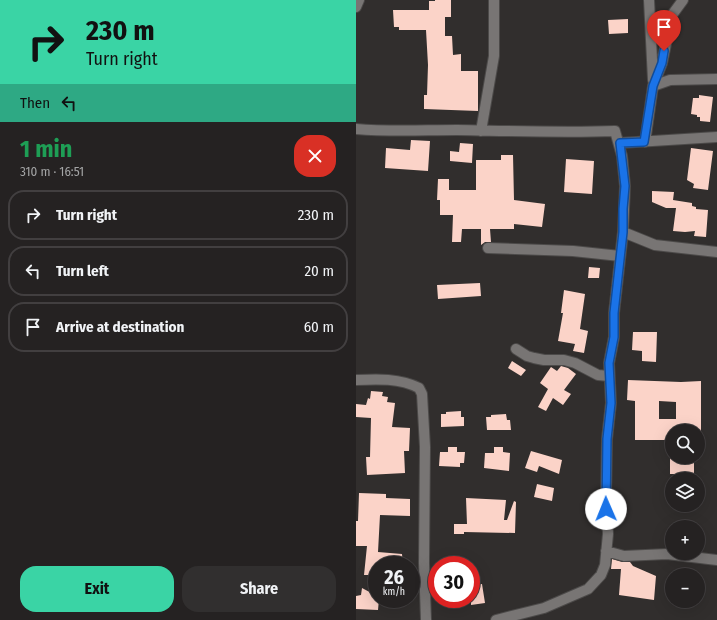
<!DOCTYPE html>
<meta charset="utf-8">
<style>
:root{--surface:#252222;--page:#312f2f;--text:#f1f3f6;--muted:#a3a4a5;--line:#423f40;--accent:#3ad4a5}
body{margin:0;font-family:"Fira Sans Condensed",sans-serif;background:var(--page);color:var(--text);height:100vh;display:flex;flex-direction:column;font-size:15px;white-space:nowrap}
*{box-sizing:border-box;margin:0}
p{font-size:13px;color:var(--muted)}
.icon{flex:none;width:22px;height:22px;fill:none;stroke:currentColor;stroke-width:2;stroke-linecap:round;stroke-linejoin:round}
.map{position:relative;flex:1;overflow:hidden}
.panel{display:flex;flex-direction:column;background:var(--surface);width:356px}
.panel>*{flex:none}
.top-card{background:#3ad4a5;color:#111;overflow:hidden}
.controls{position:absolute;left:309px;top:424px;display:grid;gap:8px}
.controls a{display:grid;place-items:center;width:40px;height:40px;border-radius:50%;background:var(--surface);box-shadow:0 4px 16px #0002,0 0 0 1px var(--line);font-size:20px}
.speed{position:absolute;left:12px;top:556px;display:flex;gap:8px;font-size:20px;font-weight:700;text-align:center}
.speed>*{display:grid;place-content:center;width:52px;height:52px;border-radius:50%;background:var(--surface);box-shadow:0 4px 16px #0002,0 0 0 1px var(--line);line-height:1}
.speed small{font-size:10px;font-weight:400}
.speed .limit{border:6px solid #d22;background:#fff;color:#111}
.pin{position:absolute;display:grid;place-items:center;width:34px;height:34px;color:#fff;margin:-41px -17px;border-radius:50% 50% 50% 0;rotate:-45deg;box-shadow:0 0 4px #0007}
.pin .icon{rotate:45deg}
.me{position:absolute;width:44px;margin:-22px;rotate:359deg;stroke-linejoin:round;filter:drop-shadow(0 0 3px #0008)}
.turn{display:flex;align-items:center;gap:14px;height:84px;padding:0 20px;font-size:18px}
.turn .icon{width:52px;height:52px;stroke-width:2.5}
.turn b{display:block;font-size:28px;line-height:34px}
.then{display:flex;align-items:center;height:38px;padding:0 20px;background:#0003;gap:8px;font-size:15px}
.round{display:grid;place-items:center;flex:none;width:42px;height:42px;border-radius:16px;background:var(--page)}
.headline{display:flex;align-items:center;justify-content:space-between;height:68px;padding:0 20px}
h1{font-size:24px;font-weight:700;line-height:30px;color:#1e9e55}
.action{display:flex;gap:8px;margin-top:auto;padding:8px 20px}
.action a{flex:1;height:46px;border-radius:16px;background:var(--accent);color:#111;font-size:16px;font-weight:700;line-height:46px;text-align:center}
.action a+a{background:var(--page);color:var(--text)}
ul{padding:0;list-style:none}
li{display:flex;align-items:center;gap:12px;height:50px;margin:0 8px 6px;padding:0 12px;border:2px solid var(--line);border-radius:16px}
li div{flex:1}
li b{display:block;font-size:15px}
li em{font-style:normal}
main{display:flex;flex:1;min-height:0}
.map>svg:first-child{display:block}
</style>
<main>
<section class="panel">
<div class="top-card">
<div class="turn"><svg class="icon" aria-label="right" viewBox="0 0 24 24"><path d="M7 20v-9h11M14 6l5 5-5 5"/></svg><div><b>230 m</b>Turn right</div></div>
<div class="then">Then<svg class="icon" aria-label="left" viewBox="0 0 24 24"><path d="M17 20v-9H6M10 6l-5 5 5 5"/></svg></div>
</div>
<div class="headline"><div><h1>1 min</h1><p>310 m · 16:51</p></div><a class="round" style="background:#d93025;color:#fff"><svg class="icon" aria-label="close" viewBox="0 0 24 24"><path d="M6 6l12 12M18 6L6 18"/></svg></a></div>
<ul>
<li><svg class="icon" aria-label="right" viewBox="0 0 24 24"><path d="M7 20v-9h11M14 6l5 5-5 5"/></svg><div><b>Turn right</b></div><em>230 m</em></li>
<li><svg class="icon" aria-label="left" viewBox="0 0 24 24"><path d="M17 20v-9H6M10 6l-5 5 5 5"/></svg><div><b>Turn left</b></div><em>20 m</em></li>
<li><svg class="icon" aria-label="arrive" viewBox="0 0 24 24"><path d="M6 21V4h12l-3 4 3 4H6"/></svg><div><b>Arrive at destination</b></div><em>60 m</em></li>
</ul>
<div class="action"><a>Exit</a><a>Share</a></div>
</section>
<div class="map">
<svg width="361" height="620" viewBox="0 0 361 620">
<rect width="100%" height="100%" fill="#312e2d"/>
<path fill="#fbd3c8" fill-rule="evenodd" d="M79,0h16v17h-6v19h7l1,19 8,-1v17h17v40l-54,-2v-14h3l1,-30 -2,-35h-27v-3h-5l-1,-17h36v-9h6z
M272,19v14l-19,1 -1,-14z
M343,95l14,2 -3,25 -10,-1v-4h-3v-2l-6,-1 2,-16h6z
M55,140l19,1 -2,30 -43,-3 1,-20 24,2z
M104,143l13,1 -1,19 -22,-2v-10l9,1z
M335,148l22,3 -5,39 -15,-2 1,-4 -7,-4z
M145,155h12l1,45 31,4 -3,23 -28,-3v5h-24l1,13h-6l-4,3v-16h-19l-1,13h-9l1,-27h-13v-15h-3l1,-21h11v11h27v-30h25z
M210,159l28,2 -2,33 -28,-2z
M296,191l22,1 -1,8 19,3v3l4,1v2l12,1 -2,27 -12,-1 1,-5 -10,1 -12,-1 3,-23h-10l-14,-6z
M233,267l11,1 -1,10h-11z
M124,283l1,13 -43,3 -1,-14z
M208,290l21,4 -5,35 8,2 -4,22 -11,-2 2,-7 -17,-3 5,-28h-2z
M277,332h24l-1,30 -14,-1v-10l-10,-1z
M156,361l14,9 -5,6 -13,-8z
M205,366l7,2 8,6 -12,16 7,4 -8,11 -10,-7 -7,13 -8,-4 10,-18 -8,-6 11,-16 6,4z
M272,380l53,2 20,-1v50h-29v9h-37v-39l-8,-1zM303,401l17,1v17h-17z
M15,391l12,1 -1,4 6,1 -1,5 8,1 -3,24 18,1 -1,23h-5l1,22 -38,2 -1,-18h4l1,-39 -15,-1v-13l10,1 2,-7 2,1z
M105,411v6h3v9l-23,1v-13h5v-2z
M150,414l1,6h3l1,10h-24l-1,-13h5v-2z
M92,447h9v5h8l-1,11h-4v4l-21,-1 1,-14h8z
M138,447h9v5l7,1 -1,18 -25,-3 1,-15h9z
M175,451l31,9 -3,14 -20,-8 -2,6 -12,-4z
M314,457h24v17h-24z
M181,484l17,4 -2,13 -18,-4z
M3,493l27,1v4l24,1v17l-30,-1 -2,37 24,2 1,11h-26v10h-13l3,-29h-11v-25h2z
M110,498l40,2 -2,20h3l7,-19 2,1 -1,31 -51,-1v2h-10v-10h13z
M256,559l10,3h8l3,4 23,10 -2,24 -35,-5 2,-26h-10z
M126,584l3,19 -14,2v-20z
M6,588l15,8v3h2l-1,11 -22,-1v-13l5,-1z"/>
<g fill="none" stroke-linecap="round" stroke-linejoin="round">
<g stroke="#4c4a49" stroke-width="12">
<path id="street" d="M293,0l4,80
M0,7l3,-7
M297,86l9,-23 10,-48 11,-15
M0,129c34,3 67,1 101,1 53,1 105,3 158,1l7,25 3,30 -2,46 -9,81v24l-5,26 2,40 -4,36 -1,58 2,37 -3,31 -4,10 -13,14 -44,19 -48,12
M125,131l13,-75v-56
M289,142l8,-56 17,-6 47,-1
M264,143l97,-6
M267,232l32,13 62,7
M132,248l85,3 47,5
M160,349l11,7 7,2 10,2h20l11,3 23,12 11,1
M0,380c21,-1 44,-2 63,8l3,6 3,53 -1,116 2,57
M250,551l18,5 43,-2 50,6"/>
</g>
<use href="#street" stroke="#787574" stroke-width="10"/>
</g>
<g fill="none" stroke-linecap="round" stroke-linejoin="round">
<g stroke="#114b97" stroke-width="10">
<path id="route" d="M250,509l1,-70 4,-36 -2,-40 5,-26v-24l9,-81v-23l2,-23 -5,-43 24,-1 9,-56 9,-23 2,-12"/>
</g>
<use href="#route" stroke="#1a73e8" stroke-width="7"/>
</g>
</svg>
<div class="controls">
<a><svg class="icon" aria-label="search" viewBox="0 0 24 24"><circle cx="10" cy="10" r="6"/><path d="M15 15l6 6"/></svg></a>
<a><svg class="icon" aria-label="layers" viewBox="0 0 24 24"><path d="M12 4l9 5-9 5-9-5zM3 14l9 5 9-5"/></svg></a>
<a>+</a>
<a>−</a>
</div>
<div class="speed"><div>26<small>km/h</small></div><div class="limit">30</div></div>
<div class="pin" style="left:308px;top:51px;background:#d93025"><svg class="icon" aria-label="arrive" viewBox="0 0 24 24"><path d="M6 21V4h12l-3 4 3 4H6"/></svg></div>
<svg class="me" style="left:250px;top:509px" viewBox="-20 -20 40 40"><circle r="19" fill="#fff"/><path d="M0-13L10 11 0 6-10 11z" fill="#1a73e8"/></svg>
</div>
</main>
